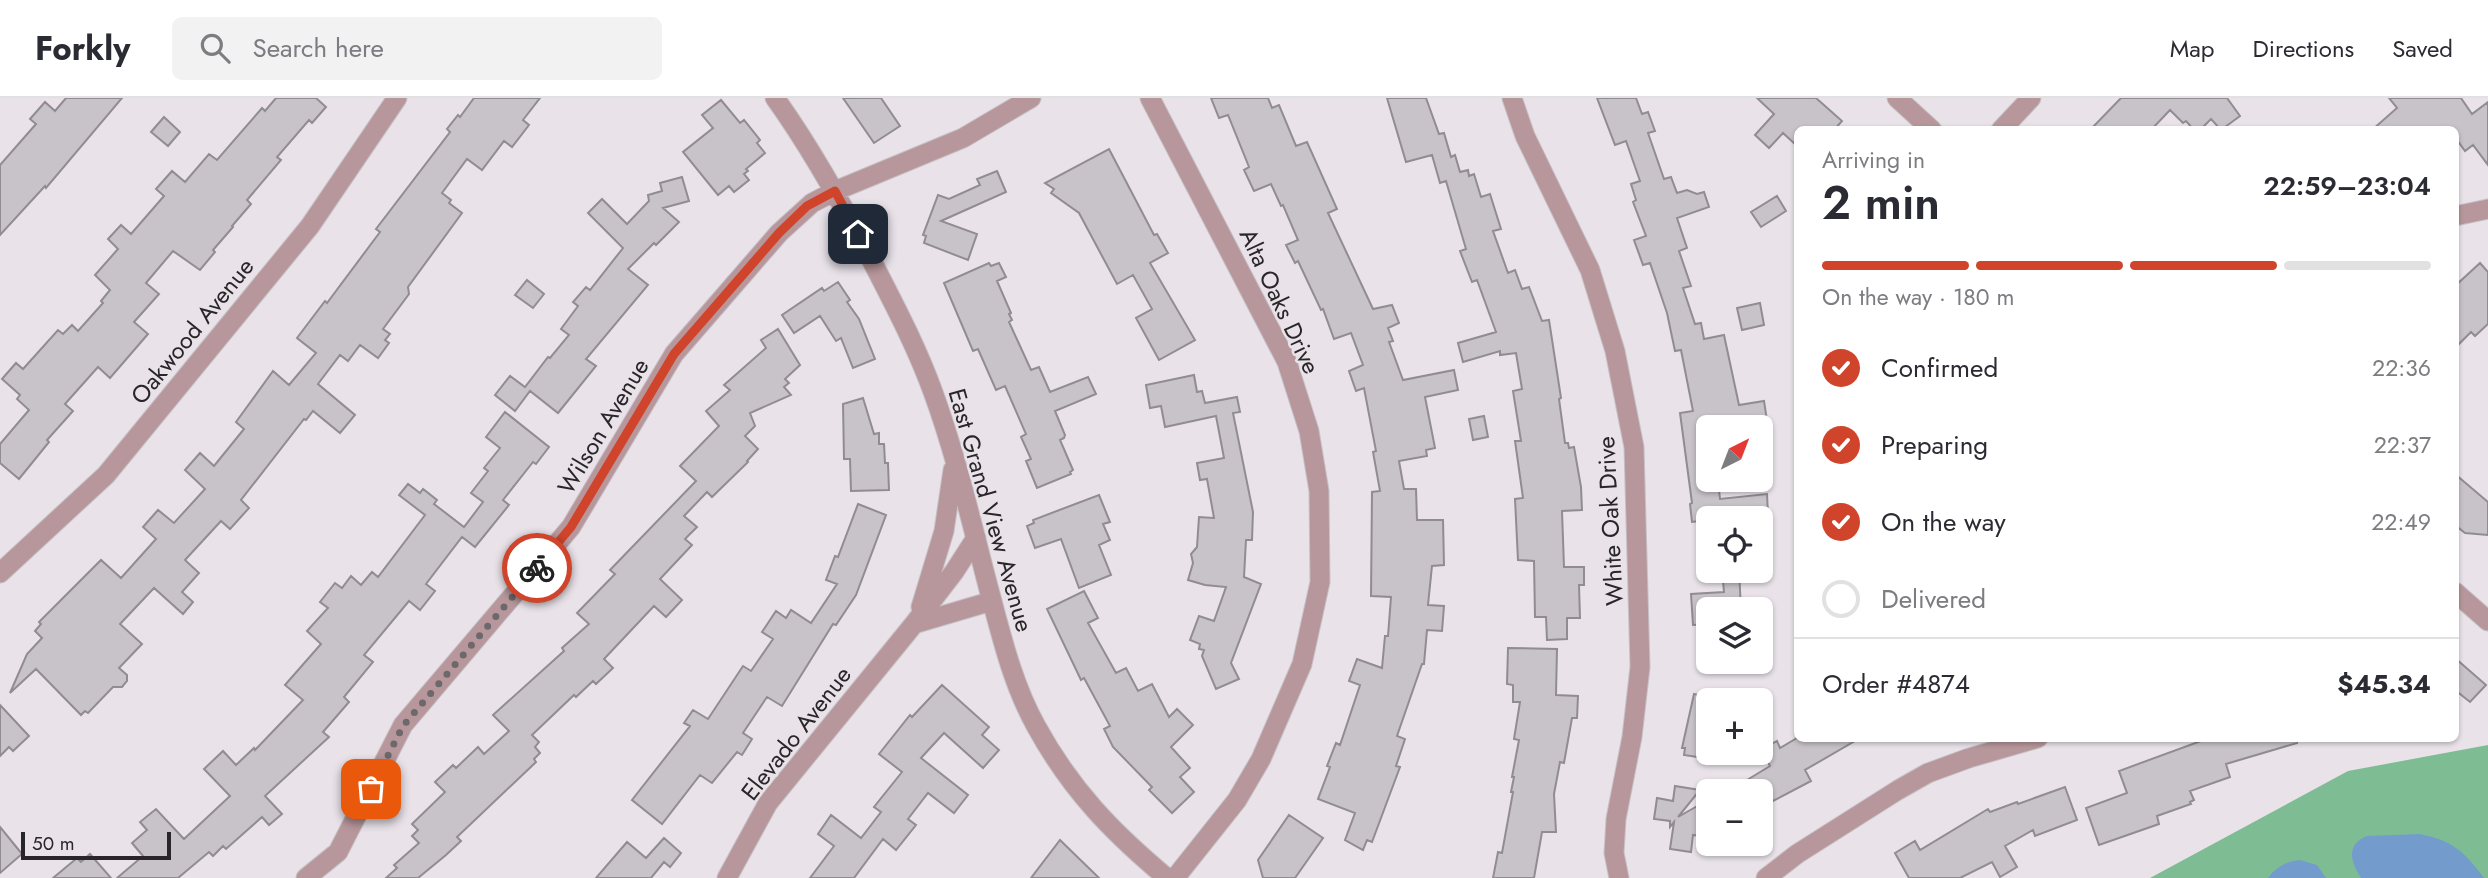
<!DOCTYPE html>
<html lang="en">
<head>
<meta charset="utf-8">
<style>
	body { margin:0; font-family:Jost,sans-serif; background:#f2f2f3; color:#2b2b33; height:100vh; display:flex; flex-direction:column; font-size:26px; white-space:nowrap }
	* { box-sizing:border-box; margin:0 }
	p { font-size:23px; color:#7c7c81 }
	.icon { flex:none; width:38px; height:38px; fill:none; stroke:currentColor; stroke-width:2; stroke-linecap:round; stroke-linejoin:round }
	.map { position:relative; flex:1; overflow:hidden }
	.panel { position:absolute; left:1794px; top:28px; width:665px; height:616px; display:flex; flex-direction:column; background:#fff; border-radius:10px; box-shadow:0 2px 5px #0004 }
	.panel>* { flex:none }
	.needle { width:46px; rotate:42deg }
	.buttons { position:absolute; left:1696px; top:317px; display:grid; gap:14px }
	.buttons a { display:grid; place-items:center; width:77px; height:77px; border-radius:10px; background:#fff; box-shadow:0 2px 5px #0004; font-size:35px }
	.scale { position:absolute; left:21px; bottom:18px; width:150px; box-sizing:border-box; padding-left:7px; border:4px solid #292629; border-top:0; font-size:19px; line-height:24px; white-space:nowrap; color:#292629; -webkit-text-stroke:5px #e9e3e9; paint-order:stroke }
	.pin { position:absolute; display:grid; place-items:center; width:60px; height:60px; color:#fff; margin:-30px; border-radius:14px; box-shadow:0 4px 10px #0006 }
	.courier { position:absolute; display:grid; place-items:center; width:70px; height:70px; margin:-35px; border:5px solid #cf442b; border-radius:50%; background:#fff; color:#222; box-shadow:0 2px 9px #0007 }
	.headline em { font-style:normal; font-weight:600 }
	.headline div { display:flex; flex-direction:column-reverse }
	.headline { display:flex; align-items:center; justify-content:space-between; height:119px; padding:0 28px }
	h1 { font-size:46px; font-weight:600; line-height:52px }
	.bar { display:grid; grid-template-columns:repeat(4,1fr); gap:10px 7px; align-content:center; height:84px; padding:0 28px }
	.bar i { height:9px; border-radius:5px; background:#e1e1e2 }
	.bar .selected { background:#cf442b }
	.bar p { grid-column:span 4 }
	.line { display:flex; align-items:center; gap:18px; padding:0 28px; border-top:2px solid #e1e1e2 }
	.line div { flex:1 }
	ol { padding:0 28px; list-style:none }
	li { display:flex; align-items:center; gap:21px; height:77px }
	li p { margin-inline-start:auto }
	li .icon { padding:7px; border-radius:50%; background:#cf442b; color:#fff; stroke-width:4 }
	li:last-child { color:#7c7c81 }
	li i { width:38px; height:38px; border:4px solid #e1e1e2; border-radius:50% }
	header { display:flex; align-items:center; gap:42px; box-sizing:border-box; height:98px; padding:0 35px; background:#fff; border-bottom:2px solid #e1e1e2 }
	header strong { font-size:33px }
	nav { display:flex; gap:38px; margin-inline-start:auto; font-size:24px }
	.search { width:490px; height:63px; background:#f2f2f3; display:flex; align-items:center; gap:18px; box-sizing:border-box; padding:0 24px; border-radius:10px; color:#7c7c81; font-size:26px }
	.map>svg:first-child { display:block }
	.forest { fill:#7ebc94 }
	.water { fill:#739ccd }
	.building { fill:#c8c2c9; stroke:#918c92; stroke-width:2 }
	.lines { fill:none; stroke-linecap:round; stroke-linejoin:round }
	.minor-casing { stroke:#c6c1c6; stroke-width:21 }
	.minor { stroke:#b7979b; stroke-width:19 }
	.done { stroke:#6c686c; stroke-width:7; stroke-dasharray:0 12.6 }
	.route { stroke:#cf442b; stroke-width:9 }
	.labels { text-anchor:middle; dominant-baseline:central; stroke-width:5; stroke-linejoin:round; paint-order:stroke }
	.street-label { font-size:24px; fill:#292629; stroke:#e9e3e9 }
</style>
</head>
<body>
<header>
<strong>Forkly</strong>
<div class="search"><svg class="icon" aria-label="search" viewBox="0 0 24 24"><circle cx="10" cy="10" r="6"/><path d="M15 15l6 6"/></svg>Search here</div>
<nav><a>Map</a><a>Directions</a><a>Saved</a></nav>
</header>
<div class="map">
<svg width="2488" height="780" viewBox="0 0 2488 780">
	<rect width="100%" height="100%" fill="#e9e3e9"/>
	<path class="forest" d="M2488,647V780H2150L2348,673Z"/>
	<path class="water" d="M2419,736C2452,742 2464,753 2484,780H2361C2351,764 2345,747 2367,738Z
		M2300,762L2317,767L2326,780H2268C2276,769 2287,763 2300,762Z"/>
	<path class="building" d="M66,0H122L46,90L45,88L0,137V67L36,26L30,21L45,4L55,13Z
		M276,0H316L326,9L312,25L309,22L277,59L281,62L247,102L251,106L232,128L233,129L213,152L215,154L200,172L173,153L146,185L159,196L134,224L148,236L110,280L98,269L65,306L73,313L47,342L49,344L19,381L0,365V346L29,312L17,301L20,297L2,281L16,265L23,271L58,232L63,236L72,227L78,233L103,205L101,203L110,192L95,177L118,151L108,141L121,127L131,136L164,98L156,91L172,73L185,84L209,56L217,62L262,10L265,13Z
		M474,0H540L523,22L529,27L512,49L504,43L482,72L467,61L442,95L451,102L449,105L462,115L408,189L409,196L383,231L390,236L385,242L389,245L378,260L360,247L348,263L340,257L318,286L355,317L340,335L313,313L306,322L304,321L241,402L249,410L230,431L221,423L185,462L199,475L182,494L193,504L183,516L154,490L120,526L142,546L119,570L127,577V583L122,589H113L88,615L85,613L81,617L36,571L10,595L27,556L42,540L35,533L41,526L39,524L101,462L121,480L156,441L143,429L158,412L174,425L205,391L185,372L200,355L214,368L244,331L236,324L273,273L289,287L316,255L297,240L325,203L327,205L380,134L376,131L450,34L447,31L458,17L460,19Z
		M843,0H881L900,28L874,45Z
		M1211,0H1268L1272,10L1279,7L1296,48L1307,44L1337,111L1328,115L1373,211L1392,207L1399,225L1388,230L1393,243L1389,244L1403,282L1454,272L1458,292L1425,299L1435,350L1426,352L1427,358L1399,363L1404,391H1416L1417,422H1443L1444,467L1432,468L1428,507L1444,508L1442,533L1427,532L1424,566H1422L1397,638L1405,641L1396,668L1400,669L1372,744L1367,742L1363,752L1345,742L1355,715L1318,701L1330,669L1327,668L1336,645L1340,647L1360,587L1349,583L1357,561L1382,570L1385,538H1388L1391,499L1371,498L1372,394L1380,393L1373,354L1376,353L1364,290L1356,293L1349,273L1363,267L1351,235L1334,241L1323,211L1321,212L1298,163L1295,165L1286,147L1298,142L1283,107L1281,108L1271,86L1254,93L1244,72L1249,69L1228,17L1219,20Z
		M1387,0H1426L1439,36L1444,35L1451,59L1455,57L1460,74L1468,72L1469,78L1474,76L1481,99L1490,96L1501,131L1493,133L1508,175L1515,172L1522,191L1529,189L1542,223L1549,222L1561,300L1559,301L1565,345H1568L1569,350L1574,349L1581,389L1582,412L1562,413L1564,469H1584V487H1579L1580,520H1567V541L1547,542L1546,519H1535L1534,463L1518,462L1515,401L1523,400L1515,343H1521L1513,293L1522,291L1516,255L1500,257V253L1463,264L1458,245L1496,234L1477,182L1472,184L1460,153L1466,151L1446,83L1440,85L1432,57L1406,64Z
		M1597,0H1636L1642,16L1648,14L1655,33L1648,35L1664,81L1671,79L1677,95L1687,92L1697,96L1704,94L1709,109L1677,120L1687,150L1679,153L1691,188L1683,190L1695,226L1701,225L1704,241L1724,237L1739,307L1764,303L1768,329H1708V382H1718L1720,401L1767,396L1768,416L1737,418V420H1708V422L1692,424L1690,406L1692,405L1680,315L1693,313L1681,252L1675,253L1667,215L1650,165L1643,167L1634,142L1646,138L1633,104L1636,102L1631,86L1640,83L1626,43L1615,47Z
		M1757,0H1816L1842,23L1834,32H1797V48L1783,35L1769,50L1755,37L1774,16Z
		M2121,0H2227L2240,18L2221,32L2211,21L2200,32H2194L2186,23L2183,25L2170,12L2151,32H2090Z
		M2389,0H2461L2472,16L2488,4V67L2473,47L2465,53L2455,39V32H2372L2397,10Z
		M721,2L740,25L744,22L760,42L757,45L765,55L746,71L748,73L744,76L749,82L734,94L729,88L718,97L683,54L713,30L702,17Z
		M164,19L180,34L168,48L151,34Z
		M1109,51L1154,137L1157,136L1168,155L1150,165L1195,242L1159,262L1136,220L1152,211L1133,177L1117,186L1079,115L1051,95L1054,91L1045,85Z
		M997,73L1006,94L941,123L977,136L968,162L924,145L926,138L923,137L938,97L949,101L980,87L977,81Z
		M682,79L689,103L663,110L679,124L656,147L654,145L628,171L648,187L586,261L596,268L558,315L530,293L515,313L495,297L510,278L525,289L548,259L550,260L569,237L561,231L578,208L573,204L586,189L590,192L623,150L588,115L602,101L627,126L649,103L648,97L662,93L660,85Z
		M1777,98L1786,113L1761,129L1751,114Z
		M989,165L991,168L999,165L1006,179L997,183L1011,215L1009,216L1012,222L1009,224L1031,272L1039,269L1050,294L1088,279L1096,296L1055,313L1065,337L1064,340L1060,342L1073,372L1070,374L1071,376L1037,390L1026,363L1031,361L1021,339L1026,336L1005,288L996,292L978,251L973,253L944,185Z
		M2480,165L2488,174V226L2475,238L2471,234L2455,250V188Z
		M527,182L544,196L533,210L515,197Z
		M838,184L850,202L847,204L859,221L875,261L853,270L841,240L836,243L820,218L794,235L782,217L822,190L824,193Z
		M1760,205L1764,227L1742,232L1737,210Z
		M778,231L800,267L785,281L789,285L784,289L791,297L750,315L755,328L745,338L758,351L747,363L748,364L712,399L707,394L684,418L697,429L685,441L692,447L660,481L682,502L666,519L654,508L604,561L613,570L596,586L593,583L576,599L574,597L532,637L539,644L535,649L540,655L534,661L536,664L457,739L461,743L446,757L418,780H386L397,770L394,767L419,745L412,738L418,732L412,726L445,694L435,684L453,667L456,670L478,649L484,656L509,633L493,617L564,553L562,550L589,526L577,515L615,476L610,472L696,383L680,368L719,328L706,313L730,292L724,287L766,250L761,242Z
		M1194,277L1197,294L1202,293L1205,305L1237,299L1240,314L1233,315L1253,414L1252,442H1246L1244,479L1261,486L1231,565L1239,581L1216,591L1202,558L1204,552L1199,551L1200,546L1190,542L1199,518L1214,523L1226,489L1205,487L1188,482L1193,465L1191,456L1197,449L1199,419L1214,420L1207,381L1200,382L1197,365L1224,360L1216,318L1165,329L1161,308L1150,310L1146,287Z
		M863,300L874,336L879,335V346H884L885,365H888L889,392L851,393L850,361H844L843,306Z
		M505,314L549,349L536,366L533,364L503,402L509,407L475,449L462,439L426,486L435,493L420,512L409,503L364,557L373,564L344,599L349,604L323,634L329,639L265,698L282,716L269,727L262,719L226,751L223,748L213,758L209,754L178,780H117L143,758L132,745L147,732L140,724L156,711L184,741L230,698L204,671L223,653L236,667L254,650L255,652L303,602L285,587L321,546L307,533L328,510L320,504L335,485L342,490L351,478L361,487L372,474L378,479L425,417L399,397L408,386L420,395L423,391L437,402L434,406L464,429L483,404L471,395L488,373L484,370L500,350L486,339Z
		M1484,318L1488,339L1473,342L1469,321Z
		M2455,376L2488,404V437L2465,435L2455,427Z
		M1099,397L1110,424L1103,426L1110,442L1099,447L1111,477L1079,490L1061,441L1035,450L1027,428L1034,425L1033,422Z
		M858,406L886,417L856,497L836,527L833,526L782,608L767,599L743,635L752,641L742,657L737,654L712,685L700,677L662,726L632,702L690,628L684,625L693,612L708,621L743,568L751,573L773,541L762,534L776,513L786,520L791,512L811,525L837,486L826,482L835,458L838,459Z
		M1722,472H1739L1741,511H1708V526L1693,527L1691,496L1724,494Z
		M1084,493L1098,520L1088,525L1116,575L1126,570L1138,593L1152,586L1169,619L1177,611L1193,627L1171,649L1190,670L1180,679L1194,694L1172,715L1149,692L1152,689L1113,649L1104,631L1110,628L1084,580L1081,582L1047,511Z
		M1508,550L1557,551L1556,597L1578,598L1577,620H1572L1564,665L1560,664L1554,696L1556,734H1542L1534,780H1493L1498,754L1502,755L1513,694H1511L1514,679H1512L1519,642L1514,641L1520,604H1513V587L1507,586Z
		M2455,560L2486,587L2470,604L2455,592Z
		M942,587L989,629L982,637L999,652L983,670L944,635L921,660L968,697L954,715L928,695L908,721L916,727L896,752L883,741L854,780H810L834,748L818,736L831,717L861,740L881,714L874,709L902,674L879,656L910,617L912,619Z
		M1694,596L1708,599V637L1704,660L1684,657L1685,650H1682Z
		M0,607L29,638L13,653L9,649L0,658Z
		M1797,640H1860L1805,672L1811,683L1773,703L1771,700L1760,705V693H1729L1770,668L1761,652L1777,643L1780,650Z
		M2209,640H2296L2297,645L2226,666L2230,679L2190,693L2194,702L2190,704L2191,706L2157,718L2159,726L2099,747L2086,710L2127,695L2119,673Z
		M1675,688L1700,692L1678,719L1708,702V724L1702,723L1700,738L1693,737L1691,754L1670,751L1674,724L1670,729V723L1654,721L1657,700L1673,703Z
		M2065,689L2077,722L2035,738L2033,732L2005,748L2017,769L2000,779L1992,764L1960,780H1909L1895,755L1915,743L1920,752L1988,711L1990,714L2017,704L2018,706Z
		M1289,717L1323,740L1295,780H1263L1258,762Z
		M0,729L22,756L0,775Z
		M664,740L681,755L670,769L664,764L651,780H596L627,744L646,760Z
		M1060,742L1099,780H1031Z
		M90,756L111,780H53L77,760L81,764Z"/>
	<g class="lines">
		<g class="minor-casing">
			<path id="minor" d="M775,0C813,53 845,111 875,169C896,210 917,250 933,294C956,357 971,423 988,488C1001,536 1012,585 1036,628C1071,692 1112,734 1167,780
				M1150,0L1287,264L1309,333L1319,393L1320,484L1302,566L1261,661L1237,702L1175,780
				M1512,0L1525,38L1590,172L1615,253L1634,349L1640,569L1632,639L1616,721L1614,755L1619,780
				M1897,0L1932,32
				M2001,32L2031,0
				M2455,118L2488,111
				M0,475L106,377L310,128L397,0
				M2455,494L2488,523
				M921,509L944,433L953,372
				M914,526L992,503
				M306,780L338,754L403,627L571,429L674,256L779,135L812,105L835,93L963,40L1031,0
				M727,780L768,705L914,526L954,474L976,440
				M1766,780L1797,756L1898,692L1928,675L1969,660L2038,640"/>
		</g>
		<use href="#minor" class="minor"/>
	</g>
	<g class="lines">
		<path class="done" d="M371,691L403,628L537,470"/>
		<path class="route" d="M537,470L571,429L674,256L779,135L807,108L835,93L858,136"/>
	</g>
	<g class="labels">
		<g class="street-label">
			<text transform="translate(1280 203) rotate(65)">Alta Oaks Drive</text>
			<text transform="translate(192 233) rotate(-51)">Oakwood Avenue</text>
			<text transform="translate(603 328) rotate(-59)">Wilson Avenue</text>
			<text transform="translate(991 412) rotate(74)">East Grand View Avenue</text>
			<text transform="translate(1610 423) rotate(-93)">White Oak Drive</text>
			<text transform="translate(796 635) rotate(-52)">Elevado Avenue</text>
		</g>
	</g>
</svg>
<div class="buttons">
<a><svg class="needle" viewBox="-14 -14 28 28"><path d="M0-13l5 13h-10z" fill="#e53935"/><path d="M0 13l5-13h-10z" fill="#7c7c81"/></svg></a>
<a><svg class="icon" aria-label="locate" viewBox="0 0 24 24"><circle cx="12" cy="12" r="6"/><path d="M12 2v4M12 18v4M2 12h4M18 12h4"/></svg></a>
<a><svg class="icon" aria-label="layers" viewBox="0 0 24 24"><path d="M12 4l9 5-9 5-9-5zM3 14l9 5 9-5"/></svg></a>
<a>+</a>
<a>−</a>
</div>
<div class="scale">50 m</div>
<div class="pin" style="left:371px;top:691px;background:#ea580c"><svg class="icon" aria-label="bag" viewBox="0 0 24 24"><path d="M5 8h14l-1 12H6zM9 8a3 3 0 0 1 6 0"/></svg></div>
<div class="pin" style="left:858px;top:136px;background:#1f2937"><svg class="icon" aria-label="home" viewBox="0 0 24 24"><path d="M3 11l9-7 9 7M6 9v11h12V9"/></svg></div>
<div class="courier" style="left:537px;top:470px"><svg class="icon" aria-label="bike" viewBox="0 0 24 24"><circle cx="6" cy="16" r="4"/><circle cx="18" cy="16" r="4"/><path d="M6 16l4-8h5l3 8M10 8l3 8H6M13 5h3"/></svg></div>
<section class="panel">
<div class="headline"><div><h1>2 min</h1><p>Arriving in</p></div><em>22:59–23:04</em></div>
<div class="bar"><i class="selected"></i><i class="selected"></i><i class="selected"></i><i></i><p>On the way · 180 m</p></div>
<ol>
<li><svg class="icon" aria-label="check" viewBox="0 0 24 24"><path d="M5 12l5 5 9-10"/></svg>Confirmed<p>22:36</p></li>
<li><svg class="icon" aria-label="check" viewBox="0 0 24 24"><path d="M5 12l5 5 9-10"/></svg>Preparing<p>22:37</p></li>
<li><svg class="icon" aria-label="check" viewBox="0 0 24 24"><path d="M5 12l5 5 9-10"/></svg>On the way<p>22:49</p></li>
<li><i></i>Delivered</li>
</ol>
<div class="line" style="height:91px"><div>Order #4874</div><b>$45.34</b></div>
</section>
</div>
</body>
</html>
